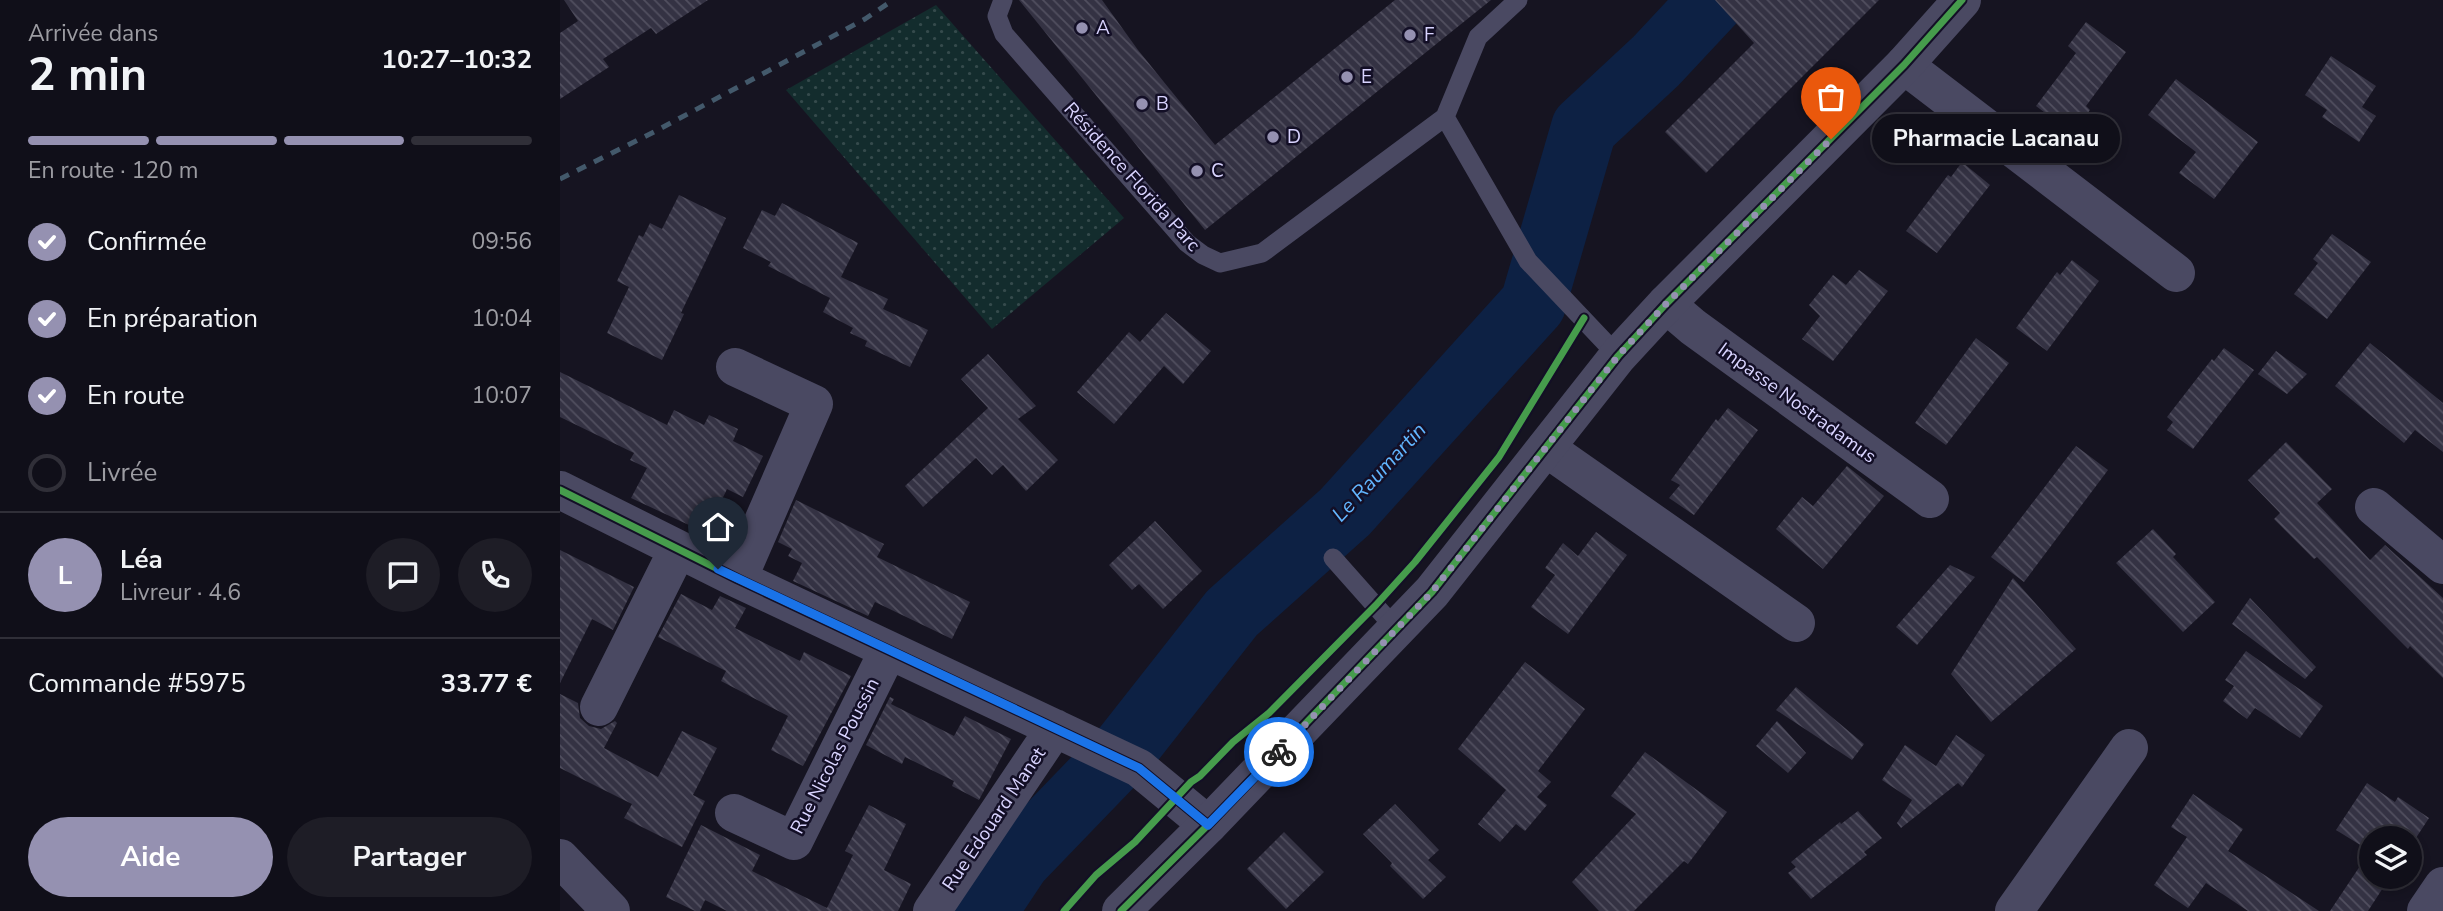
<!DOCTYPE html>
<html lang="fr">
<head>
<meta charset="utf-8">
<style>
	body { margin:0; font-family:"Nunito Sans",sans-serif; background:#1e1d26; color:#f1f3f6; height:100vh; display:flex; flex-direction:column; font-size:26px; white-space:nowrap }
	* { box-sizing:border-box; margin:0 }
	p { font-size:23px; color:#9c9ca2 }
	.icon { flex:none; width:38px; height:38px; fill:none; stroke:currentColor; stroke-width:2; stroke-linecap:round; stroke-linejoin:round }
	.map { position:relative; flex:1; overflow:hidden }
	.details { display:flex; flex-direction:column; background:#100f19; width:560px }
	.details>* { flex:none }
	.tools { position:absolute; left:1799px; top:826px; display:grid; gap:14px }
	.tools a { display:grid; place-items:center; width:63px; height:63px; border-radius:50%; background:#100f19; box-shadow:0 4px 10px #0003,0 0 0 2px #302f38; font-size:35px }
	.pin { position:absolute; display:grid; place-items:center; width:60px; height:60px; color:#fff; margin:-72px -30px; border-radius:50% 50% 50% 0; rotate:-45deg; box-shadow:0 0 7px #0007 }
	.pin .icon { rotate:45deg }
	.courier { position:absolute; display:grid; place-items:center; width:70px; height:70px; margin:-35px; border:5px solid #1a73e8; border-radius:50%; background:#fff; color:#222; box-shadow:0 2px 9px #0007 }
	.bubble { position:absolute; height:49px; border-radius:24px; background:#100f19; box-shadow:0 4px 10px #0003,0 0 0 2px #302f38; font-size:23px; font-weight:700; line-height:49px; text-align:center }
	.summary em { font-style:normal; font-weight:700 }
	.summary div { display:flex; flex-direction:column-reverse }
	.summary { display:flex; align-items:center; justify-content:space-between; height:119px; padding:0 28px }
	h1 { font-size:46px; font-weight:700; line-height:52px }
	.bar { display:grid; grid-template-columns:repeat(4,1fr); gap:10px 7px; align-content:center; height:84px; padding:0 28px }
	.bar i { height:9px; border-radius:5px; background:#302f38 }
	.bar .current { background:#9591b1 }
	.bar p { grid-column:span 4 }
	.line { display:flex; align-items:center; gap:18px; padding:0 28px; border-top:2px solid #302f38 }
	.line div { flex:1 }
	.round { display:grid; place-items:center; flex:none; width:74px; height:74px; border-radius:37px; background:#1e1d26 }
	ol { padding:0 28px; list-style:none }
	li { display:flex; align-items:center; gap:21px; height:77px }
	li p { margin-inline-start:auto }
	li .icon { padding:7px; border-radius:50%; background:#9591b1; color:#fff; stroke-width:4 }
	li:last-child { color:#9c9ca2 }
	li i { width:38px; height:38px; border:4px solid #302f38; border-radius:50% }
	.primary-button { display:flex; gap:14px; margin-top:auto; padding:14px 28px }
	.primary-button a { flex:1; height:80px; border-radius:42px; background:#9591b1; color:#fff; font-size:28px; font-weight:700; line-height:80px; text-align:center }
	.primary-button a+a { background:#1e1d26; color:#f1f3f6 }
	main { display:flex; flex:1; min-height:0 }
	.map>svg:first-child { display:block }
	.park { fill:url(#park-dots) }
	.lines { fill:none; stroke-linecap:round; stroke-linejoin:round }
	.river { stroke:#0d2144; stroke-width:66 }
	.building { fill:url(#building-back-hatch) }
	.service { stroke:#4a4962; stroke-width:19 }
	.minor { stroke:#4a4962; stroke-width:38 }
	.tertiary { stroke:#4a4962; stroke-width:38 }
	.rail { stroke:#43596b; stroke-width:5; stroke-dasharray:10 9; stroke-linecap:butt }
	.cycleway-casing { stroke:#130f26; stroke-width:11 }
	.cycleway { stroke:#469c4c; stroke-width:7 }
	.done { stroke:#9591b1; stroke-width:7; stroke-dasharray:0 12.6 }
	.route { stroke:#1a73e8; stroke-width:9 }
	.poi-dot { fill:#9591b1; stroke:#130f26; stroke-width:2.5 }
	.labels { text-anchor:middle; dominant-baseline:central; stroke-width:5; stroke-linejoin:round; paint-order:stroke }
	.poi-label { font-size:19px; fill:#d9d4ff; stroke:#130f26; text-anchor:start }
	.street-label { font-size:19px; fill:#d9d4ff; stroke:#130f26 }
	.water-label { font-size:21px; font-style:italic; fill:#62b6ff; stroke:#130f26 }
</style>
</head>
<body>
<main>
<section class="details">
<div class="summary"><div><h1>2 min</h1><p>Arrivée dans</p></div><em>10:27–10:32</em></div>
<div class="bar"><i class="current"></i><i class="current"></i><i class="current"></i><i></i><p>En route · 120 m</p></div>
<ol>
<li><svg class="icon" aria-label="check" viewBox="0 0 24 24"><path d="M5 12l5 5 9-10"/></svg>Confirmée<p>09:56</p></li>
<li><svg class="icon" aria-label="check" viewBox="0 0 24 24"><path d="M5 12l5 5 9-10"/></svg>En préparation<p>10:04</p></li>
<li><svg class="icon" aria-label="check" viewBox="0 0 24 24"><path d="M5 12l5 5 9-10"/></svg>En route<p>10:07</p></li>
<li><i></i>Livrée</li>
</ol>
<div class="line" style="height:126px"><b class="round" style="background:#9591b1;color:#fff">L</b><div><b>Léa</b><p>Livreur · 4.6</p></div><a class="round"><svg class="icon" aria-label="chat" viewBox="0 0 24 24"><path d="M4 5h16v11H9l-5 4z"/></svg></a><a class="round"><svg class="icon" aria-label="phone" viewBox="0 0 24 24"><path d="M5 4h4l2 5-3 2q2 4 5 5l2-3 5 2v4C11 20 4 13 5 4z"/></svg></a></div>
<div class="line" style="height:91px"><div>Commande #5975</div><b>33.77 €</b></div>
<div class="primary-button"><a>Aide</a><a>Partager</a></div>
</section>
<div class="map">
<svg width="1883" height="911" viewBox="0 0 1883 911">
	<defs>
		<pattern id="park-dots" width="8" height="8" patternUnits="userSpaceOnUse" patternTransform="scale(1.75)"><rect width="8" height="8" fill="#132c2d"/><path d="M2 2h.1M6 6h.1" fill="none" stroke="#354a4c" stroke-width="1.8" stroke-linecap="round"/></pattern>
		<pattern id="building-back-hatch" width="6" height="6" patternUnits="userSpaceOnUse" patternTransform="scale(1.75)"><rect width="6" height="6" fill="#343243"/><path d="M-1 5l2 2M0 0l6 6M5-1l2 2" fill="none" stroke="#514f5f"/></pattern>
	</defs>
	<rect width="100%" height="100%" fill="#161421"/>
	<path class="park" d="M376,5L564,218L432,329L226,90Z"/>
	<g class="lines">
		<path class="river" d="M424,911L458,860L565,749L672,613L785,512L973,304L1024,128L1096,61L1153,0"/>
	</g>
	<path class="building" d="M4,0H148L96,34L91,28L43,59L49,67L0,99V33L18,21Z
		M459,0H542L578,50L655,145L835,0H931L645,230Z
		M1155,0H1319L1146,173L1105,132L1194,43Z
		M1526,22L1566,52L1526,106L1530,110L1512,133L1476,106L1516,53L1508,46Z
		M1771,56L1816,86L1802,107L1816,116L1799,142L1762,117L1767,110L1745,95Z
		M1616,79L1698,142L1654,199L1619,173L1636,152L1588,115Z
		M1402,162L1430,185L1377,253L1346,231L1388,175L1391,177Z
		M119,195L166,218L121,313L124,314L102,360L47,333L69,287L57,281L79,235L83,237L90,223L102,229Z
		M222,203L298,243L281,277L328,299L323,309L368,330L350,367L305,346L307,341L290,333L293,328L263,312L270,298L208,266L211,262L183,248L202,210L215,216Z
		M1772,234L1811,262L1767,319L1734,294L1758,263L1753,259Z
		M1512,260L1539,281L1487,351L1456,328L1497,272L1500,275Z
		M1299,270L1328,291L1273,361L1242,339L1260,316L1249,305L1273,275L1286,285Z
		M606,313L651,351L623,384L604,366L554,424L517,392L569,332L580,342Z
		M1416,338L1449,363L1386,445L1355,423Z
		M1810,343L1883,403V452L1855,430L1844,443L1775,386Z
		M1664,348L1694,370L1633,449L1607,430L1613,422L1607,417L1652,359L1654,361Z
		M1716,351L1747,374L1727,394L1698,374Z
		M428,354L476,406L458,419L498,460L466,491L443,465L432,475L416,458L363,507L345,486L428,408L401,379Z
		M0,372L107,425L114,410L144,425L149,415L178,429L173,441L203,456L183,497L167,489L146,533L71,498L87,468L70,460L74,453L0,417Z
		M1168,408L1198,430L1134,515L1109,498L1120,485L1111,480L1156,419L1158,421Z
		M1726,442L1772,489L1757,503L1810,560L1825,545L1883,598V678L1850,646L1848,649L1757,557L1754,559L1714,519L1720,513L1688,480Z
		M1516,446L1548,470L1464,582L1431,557Z
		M1287,466L1324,496L1263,569L1216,529L1242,497L1253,506Z
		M236,500L324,544L317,557L410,602L392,639L315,602L308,616L233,581L242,563L228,556L232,549L218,542Z
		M595,521L642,571L603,609L579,584L572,590L549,565Z
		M1593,529L1616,554L1613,557L1655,602L1623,632L1556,563Z
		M1036,532L1067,555L1008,634L971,607L995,575L985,568L1003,543L1018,556Z
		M0,550L74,587L53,630L32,619L0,683Z
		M1390,565L1415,577L1357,645L1336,627Z
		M1453,578L1516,649L1431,722L1391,674Z
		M121,594L152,610L160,596L186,608L175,628L240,661L244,652L291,676L243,766L211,750L228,716L161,681L166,671L98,637Z
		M1690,598L1756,667L1745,679L1672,624Z
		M1686,651L1763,706L1740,738L1695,708L1687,719L1663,701L1674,686L1665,680Z
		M965,662L1025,709L978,771L991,782L977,797L987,805L965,831L956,824L940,842L918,824L946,790L898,749Z
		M1236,687L1304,744L1292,760L1216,710Z
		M0,694L18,703L20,718L29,726L41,729L55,721L57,723L44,748L98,777L122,731L157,748L133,795L145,801L122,847L64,818L72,804L0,768Z
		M330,697L334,699L331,704L394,736L405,716L451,739L419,800L392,786L394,781L345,757L342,764L306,745Z
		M1217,721L1246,753L1228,773L1196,746Z
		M1396,735L1425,755L1402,787L1398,783L1341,828L1337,823L1352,800L1322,780L1345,745L1376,766Z
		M1085,752L1167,812L1128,864L1124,861L1074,911H1039L1012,882L1076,814L1051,796Z
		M1807,783L1835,802L1838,797L1869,818L1850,847V838H1811V877H1830L1808,911H1770L1810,851L1776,830Z
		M1633,794L1683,829L1668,851L1759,911H1688L1646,883L1628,908L1594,885L1627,837L1611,827Z
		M835,804L879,850L868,860L886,877L863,899L830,866L832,863L803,834Z
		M309,805L346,824L324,870L351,884L338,911H167L145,900L140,911H135L106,897L141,825L200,855L192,871L267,908L293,855L285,851Z
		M1298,811L1322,838L1304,852L1307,855L1251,899L1228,873L1236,867L1231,862L1280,822L1281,824Z
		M724,832L764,872L726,909L687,869Z"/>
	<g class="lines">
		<path class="service" d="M443,0L437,16L444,34L627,243L643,255L660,263L702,253L885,117L918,37L958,0
			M885,117L968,261L1058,356
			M773,558L836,629"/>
		<path class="minor" d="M1344,65L1616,273
			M1106,304L1133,327L1370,499
			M175,367L254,404L178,579
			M986,448L1236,623
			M0,490L178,579L579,768L648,825
			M1814,507L1883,565
			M39,707L118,549
			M174,813L234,841L328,651
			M372,911L495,728
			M1454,911L1569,748
			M1866,911L1883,886"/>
		<path class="tertiary" d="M0,858L51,911
			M561,911L648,825L872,592L1058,356L1106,304L1344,65L1402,0"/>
		<path class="rail" d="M0,179L94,132L305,19L333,0"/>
		<g class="cycleway-casing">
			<path id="cycleway" d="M0,490L178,579L579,768L648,825
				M504,911L536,875L575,842L631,782L640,776L673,742L709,713L816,605L855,562L939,457L1024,318
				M561,911L648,825L872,592L1058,356L1106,304L1344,65L1402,0"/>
		</g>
		<use href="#cycleway" class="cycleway"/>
	</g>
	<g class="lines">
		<path class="done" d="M719,752L872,592L1058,356L1106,304L1271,139"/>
		<path class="route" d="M158,569L579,768L648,825L719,752"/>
	</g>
	<g class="poi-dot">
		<circle cx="522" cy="28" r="7"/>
		<circle cx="850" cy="35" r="7"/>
		<circle cx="787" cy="77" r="7"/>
		<circle cx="582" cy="104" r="7"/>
		<circle cx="713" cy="137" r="7"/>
		<circle cx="637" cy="171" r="7"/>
	</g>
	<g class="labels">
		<g class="poi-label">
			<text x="536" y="28">A</text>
			<text x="864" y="35">F</text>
			<text x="801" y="77">E</text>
			<text x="596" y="104">B</text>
			<text x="727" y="137">D</text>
			<text x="651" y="171">C</text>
		</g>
		<g class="street-label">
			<text transform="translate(572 177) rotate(48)">Résidence Florida Parc</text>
			<text transform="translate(1237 403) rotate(36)">Impasse Nostradamus</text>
			<text transform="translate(275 756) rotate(-63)">Rue Nicolas Poussin</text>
			<text transform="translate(434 819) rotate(-56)">Rue Edouard Manet</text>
		</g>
		<g class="water-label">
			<text transform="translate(819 472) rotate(-47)">Le Raumartin</text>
		</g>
	</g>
</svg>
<div class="tools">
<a><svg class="icon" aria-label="layers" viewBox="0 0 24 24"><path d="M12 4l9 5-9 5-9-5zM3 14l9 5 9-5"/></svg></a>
</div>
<div class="pin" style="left:1271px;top:139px;background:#ea580c"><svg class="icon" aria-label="bag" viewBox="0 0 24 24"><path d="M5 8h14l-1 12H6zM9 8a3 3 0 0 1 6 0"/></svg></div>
<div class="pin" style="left:158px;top:569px;background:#1f2937"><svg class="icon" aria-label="home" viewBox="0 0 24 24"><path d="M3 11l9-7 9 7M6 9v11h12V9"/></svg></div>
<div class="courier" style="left:719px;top:752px"><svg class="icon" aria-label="bike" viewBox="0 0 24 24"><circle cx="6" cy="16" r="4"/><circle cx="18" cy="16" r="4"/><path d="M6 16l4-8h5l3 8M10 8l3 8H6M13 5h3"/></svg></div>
<div class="bubble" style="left:1312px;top:114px;width:248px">Pharmacie Lacanau</div>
</div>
</main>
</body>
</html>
